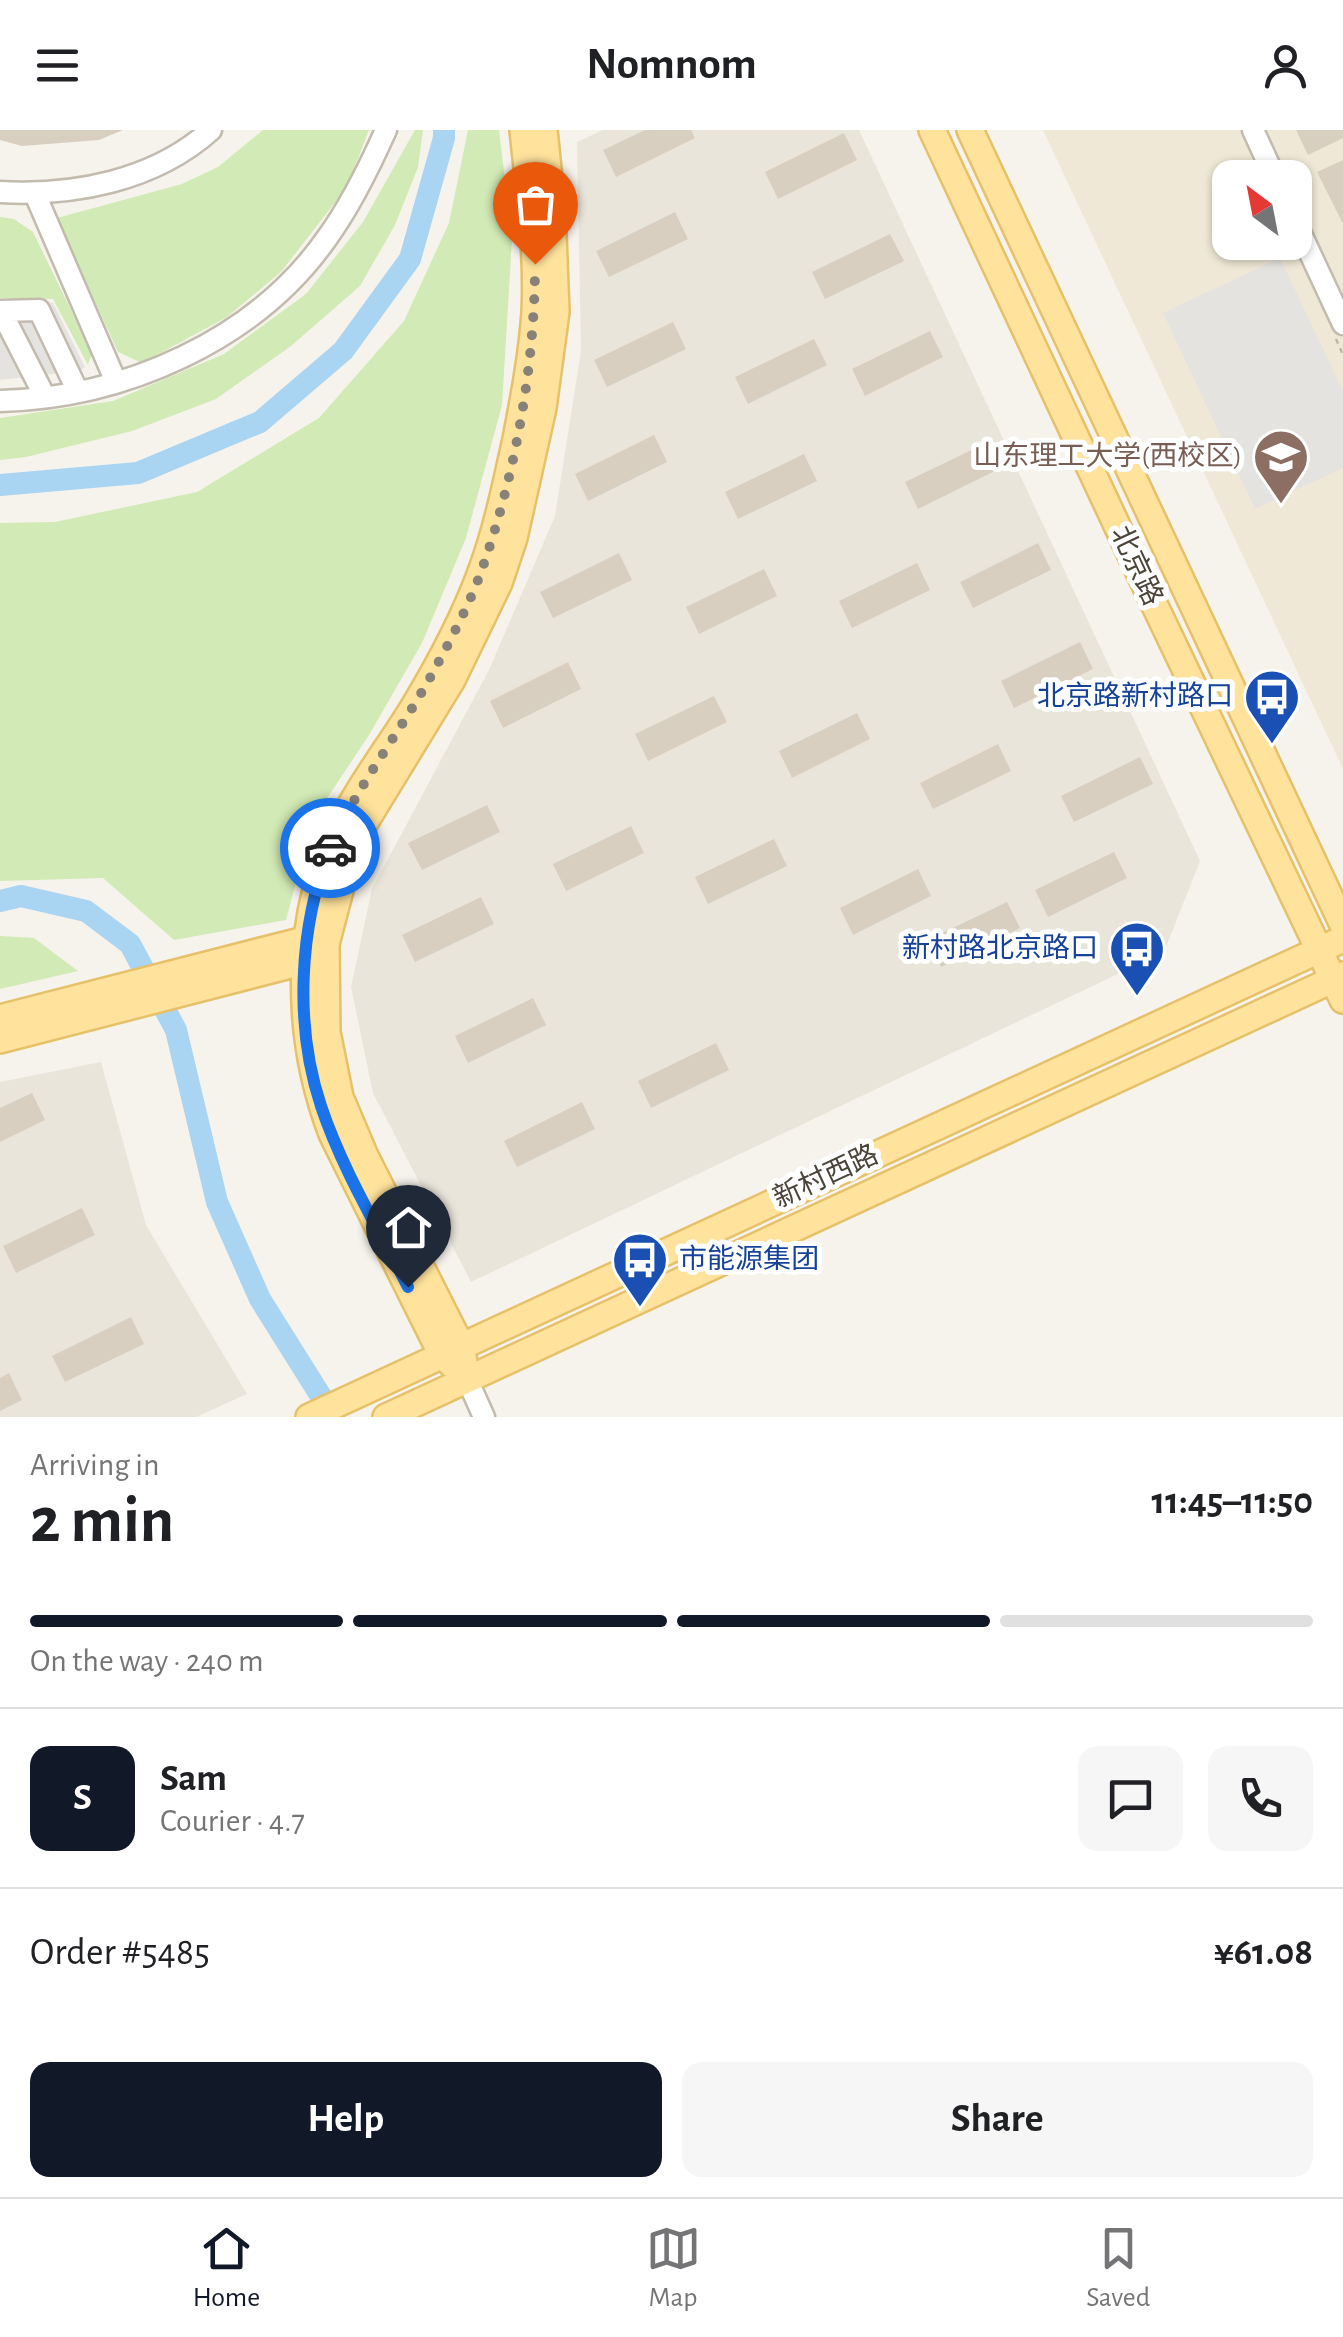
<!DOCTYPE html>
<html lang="en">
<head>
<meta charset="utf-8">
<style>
	body { margin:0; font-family:"Alegreya Sans","Noto Sans SC",sans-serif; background:#f6f6f6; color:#202124; height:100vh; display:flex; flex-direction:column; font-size:38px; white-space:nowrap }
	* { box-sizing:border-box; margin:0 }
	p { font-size:32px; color:#757577 }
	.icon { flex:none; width:55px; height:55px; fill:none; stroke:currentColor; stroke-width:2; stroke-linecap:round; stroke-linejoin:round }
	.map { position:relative; height:1287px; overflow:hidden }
	.drawer { display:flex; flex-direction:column; background:#fff; flex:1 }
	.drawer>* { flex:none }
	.needle { width:65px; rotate:328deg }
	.tools { position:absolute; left:1212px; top:30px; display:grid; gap:20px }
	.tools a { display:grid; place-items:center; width:100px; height:100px; border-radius:20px; background:#fff; box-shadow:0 2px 8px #0004; font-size:50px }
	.pin { position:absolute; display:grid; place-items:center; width:85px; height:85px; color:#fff; margin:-102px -42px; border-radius:50% 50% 50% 0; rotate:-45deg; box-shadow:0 0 10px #0007 }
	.pin .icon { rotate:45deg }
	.courier { position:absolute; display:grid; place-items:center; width:100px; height:100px; margin:-50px; border:8px solid #1a73e8; border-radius:50%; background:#fff; color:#222; box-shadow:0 2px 12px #0007 }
	.head em { font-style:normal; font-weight:700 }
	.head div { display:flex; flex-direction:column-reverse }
	.head { display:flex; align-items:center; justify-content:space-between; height:170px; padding:0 30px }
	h1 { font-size:65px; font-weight:700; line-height:75px }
	.bar { display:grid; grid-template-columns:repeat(4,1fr); gap:15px 10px; align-content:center; height:120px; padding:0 30px }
	.bar i { height:12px; border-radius:8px; background:#e0e0e0 }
	.bar .on { background:#111827 }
	.bar p { grid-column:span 4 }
	.line { display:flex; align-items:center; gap:25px; padding:0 30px; border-top:2px solid #e0e0e0 }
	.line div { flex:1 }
	.round { display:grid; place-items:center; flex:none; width:105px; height:105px; border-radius:20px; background:#f6f6f6 }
	.button { display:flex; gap:20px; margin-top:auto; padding:20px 30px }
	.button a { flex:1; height:115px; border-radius:20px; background:#111827; color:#fff; font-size:40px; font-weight:700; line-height:115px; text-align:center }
	.button a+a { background:#f6f6f6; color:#202124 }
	header { display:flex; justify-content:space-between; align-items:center; height:130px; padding:0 30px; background:#fff; font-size:45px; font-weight:700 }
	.tab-bar { display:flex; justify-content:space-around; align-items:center; height:140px; border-top:2px solid #e0e0e0; background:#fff; font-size:28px; color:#757577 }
	.tab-bar a { display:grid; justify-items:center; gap:5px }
	.tab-bar .on { color:#111827 }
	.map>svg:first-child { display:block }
	.residential { fill:#eae5da }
	.education { fill:#efe8d6; fill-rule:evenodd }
	.green { fill:#d2eab5 }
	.parking { fill:#e5e3e0 }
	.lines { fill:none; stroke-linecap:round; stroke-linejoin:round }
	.river { stroke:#a9d4f2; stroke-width:22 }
	.building { fill:#d8cfc1 }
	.minor-casing { stroke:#c2bbae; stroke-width:25 }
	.major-casing { stroke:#e6c16a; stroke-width:30 }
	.path { stroke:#c4b79f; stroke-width:2.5; stroke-dasharray:5 5; stroke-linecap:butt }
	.minor { stroke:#fff; stroke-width:20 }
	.major { stroke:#ffe39c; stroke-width:25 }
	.done { stroke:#878178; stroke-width:10; stroke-dasharray:0 18 }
	.route { stroke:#1a73e8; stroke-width:12 }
	.labels { text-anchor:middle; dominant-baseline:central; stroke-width:10; stroke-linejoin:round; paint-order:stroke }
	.education-label { font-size:28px; fill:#785e54; stroke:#fff; text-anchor:end }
	.street-label { font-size:28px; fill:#4b4439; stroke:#fff }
	.transit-label { font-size:28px; fill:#164399; stroke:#fff; text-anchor:end }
</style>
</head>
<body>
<header><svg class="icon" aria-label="menu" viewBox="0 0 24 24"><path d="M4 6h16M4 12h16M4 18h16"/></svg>Nomnom<svg class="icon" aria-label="person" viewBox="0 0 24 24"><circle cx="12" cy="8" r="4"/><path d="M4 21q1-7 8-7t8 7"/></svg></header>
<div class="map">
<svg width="1343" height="1287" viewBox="0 0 1343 1287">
	<rect width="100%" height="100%" fill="#f6f3ec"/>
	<path class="residential" d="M603,0H859L1200,731L1164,822L471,1152L373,963L351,857L372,759L489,540L555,386L581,221L577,12Z
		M101,932L146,1095L247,1264L196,1287H0V952Z"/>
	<path class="education" d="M1043,0H1343V639ZM1230,48H1295V112H1230Z"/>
	<path class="green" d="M263,0H369L347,57L281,142L227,187L142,233L118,222L57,88L182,54L218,37Z
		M415,0H423L418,37L395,95L360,156L291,216L216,269L132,301L26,327L0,330V288L113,271L224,224L306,164L363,92Z
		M468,0H499L512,109L502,275L466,408L422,513L369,605L312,691L286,790L174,810L103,748L0,751V393L55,392L197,362L319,288L404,191L449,93Z
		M0,87L14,89L33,102L92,223L88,235L53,169L0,168Z
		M0,806L34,808L78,841L0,859Z"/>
	<path class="parking" d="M1280,128L1343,261V338L1255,379L1163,183Z
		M0,172L53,173L85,237L79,241L0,250Z"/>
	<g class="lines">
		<path class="river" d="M0,355L138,343L260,292L343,221L410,129L444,8V0
			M0,771L21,766L86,781L130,814L176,900L217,1072L260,1169L334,1287"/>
	</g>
	<path class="building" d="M0,0H123L99,10L22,16L0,10Z
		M645,0H691L695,8L616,47L603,20Z
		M1296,0H1343V8L1308,25Z
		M844,3L857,30L778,69L765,42Z
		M1343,30V94L1317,42Z
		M675,82L688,109L609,147L596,121Z
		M890,104L904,131L825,169L812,142Z
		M673,192L686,219L607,257L594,230Z
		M930,201L943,227L865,266L852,239Z
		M814,209L827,235L748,274L735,247Z
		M654,305L667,332L588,371L575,344Z
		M984,314L997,340L918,379L905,352Z
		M804,324L817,351L738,389L725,362Z
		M1038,413L1051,440L973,478L960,452Z
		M619,423L632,450L553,488L540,462Z
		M917,433L930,460L852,498L839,471Z
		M764,439L777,466L699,504L686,477Z
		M1080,512L1093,539L1014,578L1001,551Z
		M568,532L581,559L503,598L490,571Z
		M714,566L727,592L648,631L635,604Z
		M857,583L870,609L792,648L779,621Z
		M998,614L1011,641L933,679L920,653Z
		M1140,627L1153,654L1074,692L1061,666Z
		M487,675L500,702L422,740L408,713Z
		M631,696L644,723L566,761L553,734Z
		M774,709L787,736L708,774L695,747Z
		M1114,722L1127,748L1048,787L1035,760Z
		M918,739L931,766L853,805L840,778Z
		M481,767L494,794L415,832L402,805Z
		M1007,772L1020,798L941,837L928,810Z
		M533,868L546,895L468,933L455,906Z
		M716,913L729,940L651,978L638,951Z
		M32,963L45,990L0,1012V978Z
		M582,972L595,999L517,1037L504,1011Z
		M82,1078L95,1105L16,1143L3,1116Z
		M131,1187L144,1214L65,1252L52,1226Z
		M9,1243L22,1270L0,1281V1248Z"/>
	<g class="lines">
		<g class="minor-casing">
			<path id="minor" d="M1253,0L1275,48
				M0,62C74,66 154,51 211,0
				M35,64L116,252
				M1295,91L1343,194
				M0,181L39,180L78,262
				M1,181L45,267
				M0,271C123,268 255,211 327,108C351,75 369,38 386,0
				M467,1249L484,1287"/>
		</g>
		<g class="major-casing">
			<path id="major" d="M932,0L1135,434L1343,870
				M970,0L1343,795
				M0,888L308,809L321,813
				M0,910L306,831L315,824
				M467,1249L442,1225L332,1004C294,904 293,783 344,687C364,649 391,614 413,578C439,535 464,488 481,442C497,399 506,354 516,309C524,267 532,225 535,182C538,121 529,60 523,0
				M467,1249L461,1216L365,1026L340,967L327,902L326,814L348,730L361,699L452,550L499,453L514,408L543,278L556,182L552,78L544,0
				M309,1287L1343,809
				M386,1287L1343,845"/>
		</g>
		<path class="path" d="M1295,62L1301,74
			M1336,209L1343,225"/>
		<use href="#minor" class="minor"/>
		<use href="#major" class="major"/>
	</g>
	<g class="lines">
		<path class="done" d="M330,718C357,656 399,604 431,546C449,513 468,478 481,442C515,347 535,235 535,134"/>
		<path class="route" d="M330,718C299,797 294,895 321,976C342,1039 378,1098 408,1157"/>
	</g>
	<defs>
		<g id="university-pin" transform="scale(2.875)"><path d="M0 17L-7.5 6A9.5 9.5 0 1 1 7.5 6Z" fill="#8d6e63" stroke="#fff"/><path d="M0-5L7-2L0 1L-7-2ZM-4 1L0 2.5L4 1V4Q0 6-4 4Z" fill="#fff"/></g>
		<g id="bus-pin" transform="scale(2.875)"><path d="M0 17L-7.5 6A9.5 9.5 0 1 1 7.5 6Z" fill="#1a4fb4" stroke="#fff"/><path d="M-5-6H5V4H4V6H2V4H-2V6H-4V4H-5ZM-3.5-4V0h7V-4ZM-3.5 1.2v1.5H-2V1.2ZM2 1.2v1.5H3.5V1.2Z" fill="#fff"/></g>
	</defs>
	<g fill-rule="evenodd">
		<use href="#university-pin" x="1281" y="327"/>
		<use href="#bus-pin" x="1272" y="567"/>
		<use href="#bus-pin" x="1137" y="819"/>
		<use href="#bus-pin" x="640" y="1130"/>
	</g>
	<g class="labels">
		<g class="education-label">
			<text x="1242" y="327">山东理工大学(西校区)</text>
		</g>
		<g class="street-label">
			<text transform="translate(1136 436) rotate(65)">北京路</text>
			<text transform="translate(826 1047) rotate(-25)">新村西路</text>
		</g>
		<g class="transit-label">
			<text x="1233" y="567">北京路新村路口</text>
			<text x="1098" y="819">新村路北京路口</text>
			<text x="679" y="1130" text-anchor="start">市能源集团</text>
		</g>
	</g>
</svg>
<div class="tools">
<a><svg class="needle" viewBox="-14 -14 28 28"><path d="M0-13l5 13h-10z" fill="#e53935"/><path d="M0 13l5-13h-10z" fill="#757577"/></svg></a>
</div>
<div class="pin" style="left:535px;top:134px;background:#ea580c"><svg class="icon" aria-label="bag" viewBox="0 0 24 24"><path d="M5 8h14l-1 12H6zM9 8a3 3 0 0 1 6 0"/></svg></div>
<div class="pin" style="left:408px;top:1157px;background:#1f2937"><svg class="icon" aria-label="home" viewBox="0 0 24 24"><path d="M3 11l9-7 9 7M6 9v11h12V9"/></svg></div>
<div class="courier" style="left:330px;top:718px"><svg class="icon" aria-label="car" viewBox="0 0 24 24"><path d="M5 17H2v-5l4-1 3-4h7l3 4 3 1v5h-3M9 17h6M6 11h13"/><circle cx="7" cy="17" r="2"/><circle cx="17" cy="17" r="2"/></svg></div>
</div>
<section class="drawer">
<div class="head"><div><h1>2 min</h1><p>Arriving in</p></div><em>11:45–11:50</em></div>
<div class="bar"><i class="on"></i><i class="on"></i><i class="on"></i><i></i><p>On the way · 240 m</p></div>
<div class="line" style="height:180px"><b class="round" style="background:#111827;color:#fff">S</b><div><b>Sam</b><p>Courier · 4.7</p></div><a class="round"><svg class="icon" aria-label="chat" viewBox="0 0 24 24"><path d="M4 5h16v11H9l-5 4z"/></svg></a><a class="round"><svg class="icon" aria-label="phone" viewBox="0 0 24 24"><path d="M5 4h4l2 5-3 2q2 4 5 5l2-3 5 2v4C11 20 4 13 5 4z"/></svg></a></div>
<div class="line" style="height:130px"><div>Order #5485</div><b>¥61.08</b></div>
<div class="button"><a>Help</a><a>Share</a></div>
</section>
<nav class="tab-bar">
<a class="on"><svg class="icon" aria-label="home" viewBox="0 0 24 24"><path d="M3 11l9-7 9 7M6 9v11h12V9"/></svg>Home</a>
<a><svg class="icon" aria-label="map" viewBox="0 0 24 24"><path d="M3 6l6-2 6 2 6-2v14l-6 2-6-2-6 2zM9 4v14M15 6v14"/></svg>Map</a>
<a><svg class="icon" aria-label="saved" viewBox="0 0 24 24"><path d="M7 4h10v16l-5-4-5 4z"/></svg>Saved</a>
</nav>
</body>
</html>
